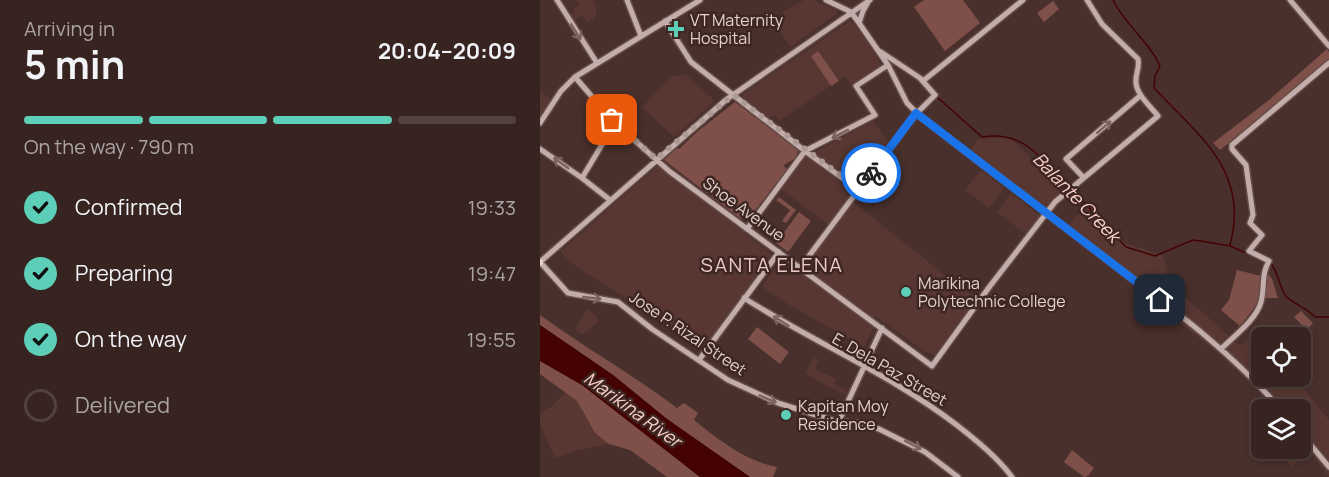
<!DOCTYPE html>
<html lang="en">
<head>
<meta charset="utf-8">
<style>
	body { margin:0; font-family:Manrope,sans-serif; background:#42302e; color:#f1f3f6; height:100vh; display:flex; flex-direction:column; font-size:22px; white-space:nowrap }
	* { box-sizing:border-box; margin:0 }
	p { font-size:20px; color:#aaa4a5 }
	.icon { flex:none; width:33px; height:33px; fill:none; stroke:currentColor; stroke-width:2; stroke-linecap:round; stroke-linejoin:round }
	.map { position:relative; flex:1; overflow:hidden }
	.drawer { display:flex; flex-direction:column; background:#372421; width:540px }
	.drawer>* { flex:none }
	.controls { position:absolute; left:711px; top:327px; display:grid; gap:12px }
	.controls a { display:grid; place-items:center; width:60px; height:60px; border-radius:9px; background:#372421; box-shadow:0 3px 9px #0003,0 0 0 2px #51413f; font-size:30px }
	.pin { position:absolute; display:grid; place-items:center; width:51px; height:51px; color:#fff; margin:-26px; border-radius:12px; box-shadow:0 3px 9px #0006 }
	.courier { position:absolute; display:grid; place-items:center; width:60px; height:60px; margin:-30px; border:4px solid #1a73e8; border-radius:50%; background:#fff; color:#222; box-shadow:0 2px 8px #0007 }
	.headline em { font-style:normal; font-weight:700 }
	.headline div { display:flex; flex-direction:column-reverse }
	.headline { display:flex; align-items:center; justify-content:space-between; height:102px; padding:0 24px }
	h1 { font-size:39px; font-weight:700; line-height:45px }
	.bar { display:grid; grid-template-columns:repeat(4,1fr); gap:9px 6px; align-content:center; height:72px; padding:0 24px }
	.bar i { height:8px; border-radius:4px; background:#51413f }
	.bar .selected { background:#5dceb8 }
	.bar p { grid-column:span 4 }
	ol { padding:0 24px; list-style:none }
	li { display:flex; align-items:center; gap:18px; height:66px }
	li p { margin-inline-start:auto }
	li .icon { padding:6px; border-radius:50%; background:#5dceb8; color:#111; stroke-width:4 }
	li:last-child { color:#aaa4a5 }
	li i { width:33px; height:33px; border:3px solid #51413f; border-radius:50% }
	main { display:flex; flex:1; min-height:0 }
	.map>svg:first-child { display:block }
	.built { fill:#583732 }
	.green { fill:#7f5049 }
	.water { fill:#440302 }
	.lines { fill:none; stroke-linecap:round; stroke-linejoin:round }
	.stream { stroke:#440302; stroke-width:1.5 }
	.secondary-casing { stroke:#654d49; stroke-width:8 }
	.primary-casing { stroke:#654d49; stroke-width:9 }
	.secondary { stroke:#c3adaa; stroke-width:5 }
	.primary { stroke:#eacec9; stroke-width:6 }
	.oneway { stroke:#7a635f }
	.done { stroke:#ac9995; stroke-width:6; stroke-dasharray:0 10.8 }
	.route { stroke:#1a73e8; stroke-width:8 }
	.poi-dot { fill:#5dceb8; stroke:#3e2622; stroke-width:2 }
	.labels { text-anchor:middle; dominant-baseline:central; stroke-width:5; stroke-linejoin:round; paint-order:stroke }
	.poi-label { font-size:16px; fill:#e2d1ce; stroke:#3e2622; text-anchor:start }
	.street-label { font-size:16px; fill:#e2d1ce; stroke:#3e2622 }
	.water-label { font-size:18px; font-style:italic; fill:#fbd0c9; stroke:#3e2622 }
	.quarter-label { font-size:20px; letter-spacing:1.5px; fill:#eac9c4; stroke:#3e2622 }
</style>
</head>
<body>
<main>
<section class="drawer">
<div class="headline"><div><h1>5 min</h1><p>Arriving in</p></div><em>20:04–20:09</em></div>
<div class="bar"><i class="selected"></i><i class="selected"></i><i class="selected"></i><i></i><p>On the way · 790 m</p></div>
<ol>
<li><svg class="icon" aria-label="check" viewBox="0 0 24 24"><path d="M5 12l5 5 9-10"/></svg>Confirmed<p>19:33</p></li>
<li><svg class="icon" aria-label="check" viewBox="0 0 24 24"><path d="M5 12l5 5 9-10"/></svg>Preparing<p>19:47</p></li>
<li><svg class="icon" aria-label="check" viewBox="0 0 24 24"><path d="M5 12l5 5 9-10"/></svg>On the way<p>19:55</p></li>
<li><i></i>Delivered</li>
</ol>
</section>
<div class="map">
<svg width="789" height="477" viewBox="0 0 789 477">
	<rect width="100%" height="100%" fill="#49302c"/>
	<path class="built" d="M37,0H53L57,12L54,19L47,22L43,15L33,21L30,16L35,12L33,8L39,5Z
		M264,0H274L296,10L298,13L250,47L232,19Z
		M310,21L319,30L337,57L340,64L337,70L313,87L305,76L239,121L235,114L230,118L202,98L203,94Z
		M145,74L175,101L134,137L102,107L133,76Z
		M0,91L13,101L0,121Z
		M333,121L349,143L319,184L313,182L276,154L277,151Z
		M462,138L472,140L480,147L524,189L505,208L429,151L438,139Z
		M264,155L313,192L289,225L239,188Z
		M117,166L141,182L231,254L169,344L164,346L157,347L152,344L93,302L41,270L20,252Z
		M441,170L464,188L449,208L425,190Z
		M471,193L500,216L486,234L457,212Z
		M312,201L416,284L439,300L397,358L391,353L385,352L336,316L333,319L264,267Z
		M548,202L585,243L623,255L627,270L623,282L653,304L700,346L710,337L721,347L722,376L754,377L789,420V477L770,451L752,467L737,449L760,448V410L737,409L680,354L506,218L512,212L529,225Z
		M241,259L334,327L324,347L251,306L222,287Z
		M47,309L54,314L59,321L42,335L35,330Z
		M274,357L279,360L275,369L296,379L294,384L307,390L305,395L265,374Z
		M26,392L37,401L55,433L69,444L38,450L15,458L0,425V412L11,407Z"/>
	<path class="green" d="M384,0H423L440,23L405,51L374,7Z
		M513,1L519,9L504,22L497,13Z
		M787,49L789,52V60L754,91L680,150L673,143L729,100Z
		M278,51L299,81L291,86L271,56Z
		M195,102L258,150L256,158L244,165V166L247,169L210,217L206,214L201,219L124,160L137,148L139,149L158,131Z
		M239,197L256,210L246,223L242,221L250,210L236,200Z
		M259,212L271,221L248,252L236,243Z
		M697,270L721,276C727,296 711,312 700,326L681,310L689,300Z
		M726,271L732,279L738,298H723Z
		M761,311L773,323L767,330L754,317Z
		M0,315C45,348 94,375 137,408L144,403L158,413L154,420C179,440 205,461 237,467L233,477H210L127,419L73,375L0,325Z
		M217,327L249,352L240,364L208,339Z
		M0,361L42,385L160,477H127L90,450L69,444L55,433L37,401L0,374Z
		M532,450L554,468L548,476L544,477L524,462Z"/>
	<path class="water" d="M0,325L73,375L127,419L210,477H160L42,385L0,361Z"/>
	<g class="lines">
		<path class="stream" d="M573,0C585,25 609,41 620,66L615,76L614,88C659,136 710,171 690,245
			M397,97L442,137C485,130 502,160 529,187
			M533,191L586,247L615,256L653,240L661,241L690,246L724,261
			M731,264C739,273 739,287 746,296C753,304 766,307 775,317H789"/>
		<g class="secondary-casing">
			<path id="secondary" d="M17,0L57,63
				M87,0L101,36
				M286,0L311,12L319,23L348,65L367,103L380,116C445,167 511,216 576,266C634,310 694,354 741,410
				M330,0L187,99L0,262L28,293L78,302L112,329L188,380L238,403L295,421L320,423L339,429L385,452L418,477
				M750,0L789,46
				M125,21L151,62L265,151L319,190
				M319,23L323,11L328,2
				M35,77L72,120L129,171L392,366L450,286L515,202L618,116C611,107 597,95 596,83C595,74 600,68 598,59L562,24L547,0
				M383,81L483,0
				M0,123L21,91L35,77L160,0
				M0,149L42,178L70,200
				M543,177L526,159L601,95
				M42,178L75,123
				M207,229L265,151L335,115L316,86L348,65
				M260,268L373,117L395,95L380,78L341,52
				M204,298C275,343 352,375 418,426C437,441 457,457 472,477
				M681,349C694,336 716,320 721,302C725,287 721,274 729,261L709,251L722,235L710,223L713,215L706,165L692,149V145L789,63
				M159,360L239,252
				M299,421L342,328
				M760,432L789,467"/>
		</g>
		<g class="primary-casing">
			<path id="primary" d="M0,263V262"/>
		</g>
		<use href="#secondary" class="secondary"/>
		<use href="#primary" class="primary"/>
	</g>
	<defs><path id="oneway-shaft" d="M-6 0H5M1.5-3L5.5 0L1.5 3" fill="none" stroke-width="1.6" stroke-linecap="round" stroke-linejoin="round" transform="scale(1.5)"/></defs>
	<g class="oneway">
		<use href="#oneway-shaft" transform="translate(36 32) rotate(58)"/>
		<use href="#oneway-shaft" transform="translate(564 127) rotate(-41)"/>
		<use href="#oneway-shaft" transform="translate(300 134) rotate(153)"/>
		<use href="#oneway-shaft" transform="translate(21 163) rotate(-145)"/>
		<use href="#oneway-shaft" transform="translate(52 298) rotate(6)"/>
		<use href="#oneway-shaft" transform="translate(241 321) rotate(-148)"/>
		<use href="#oneway-shaft" transform="translate(228 399) rotate(24)"/>
		<use href="#oneway-shaft" transform="translate(373 445) rotate(28)"/>
	</g>
	<g class="lines">
		<path class="done" d="M72,120L116,159L193,95L319,189L331,173"/>
		<path class="route" d="M331,173L376,113L620,300"/>
	</g>
	<g class="poi-dot">
		<path d="M133 20h6v6h6v6h-6v6h-6v-6h-6v-6h6z"/>
		<circle cx="366" cy="292" r="6"/>
		<circle cx="246" cy="415" r="6"/>
	</g>
	<g class="labels">
		<g class="poi-label">
			<text x="150" y="20">VT Maternity<tspan x="150" dy="18">Hospital</tspan></text>
			<text x="378" y="283">Marikina<tspan x="378" dy="18">Polytechnic College</tspan></text>
			<text x="258" y="406">Kapitan Moy<tspan x="258" dy="18">Residence</tspan></text>
		</g>
		<g class="street-label">
			<text transform="translate(204 209) rotate(36)">Shoe Avenue</text>
			<text transform="translate(148 333) rotate(34)">Jose P. Rizal Street</text>
			<text transform="translate(350 369) rotate(30)">E. Dela Paz Street</text>
		</g>
		<g class="water-label">
			<text transform="translate(537 197) rotate(46)">Balante Creek</text>
			<text transform="translate(93 409) rotate(36)">Marikina River</text>
		</g>
		<g class="quarter-label">
			<text x="232" y="264">SANTA ELENA</text>
		</g>
	</g>
</svg>
<div class="controls">
<a><svg class="icon" aria-label="locate" viewBox="0 0 24 24"><circle cx="12" cy="12" r="6"/><path d="M12 2v4M12 18v4M2 12h4M18 12h4"/></svg></a>
<a><svg class="icon" aria-label="layers" viewBox="0 0 24 24"><path d="M12 4l9 5-9 5-9-5zM3 14l9 5 9-5"/></svg></a>
</div>
<div class="pin" style="left:72px;top:120px;background:#ea580c"><svg class="icon" aria-label="bag" viewBox="0 0 24 24"><path d="M5 8h14l-1 12H6zM9 8a3 3 0 0 1 6 0"/></svg></div>
<div class="pin" style="left:620px;top:300px;background:#1f2937"><svg class="icon" aria-label="home" viewBox="0 0 24 24"><path d="M3 11l9-7 9 7M6 9v11h12V9"/></svg></div>
<div class="courier" style="left:331px;top:173px"><svg class="icon" aria-label="bike" viewBox="0 0 24 24"><circle cx="6" cy="16" r="4"/><circle cx="18" cy="16" r="4"/><path d="M6 16l4-8h5l3 8M10 8l3 8H6M13 5h3"/></svg></div>
</div>
</main>
</body>
</html>
